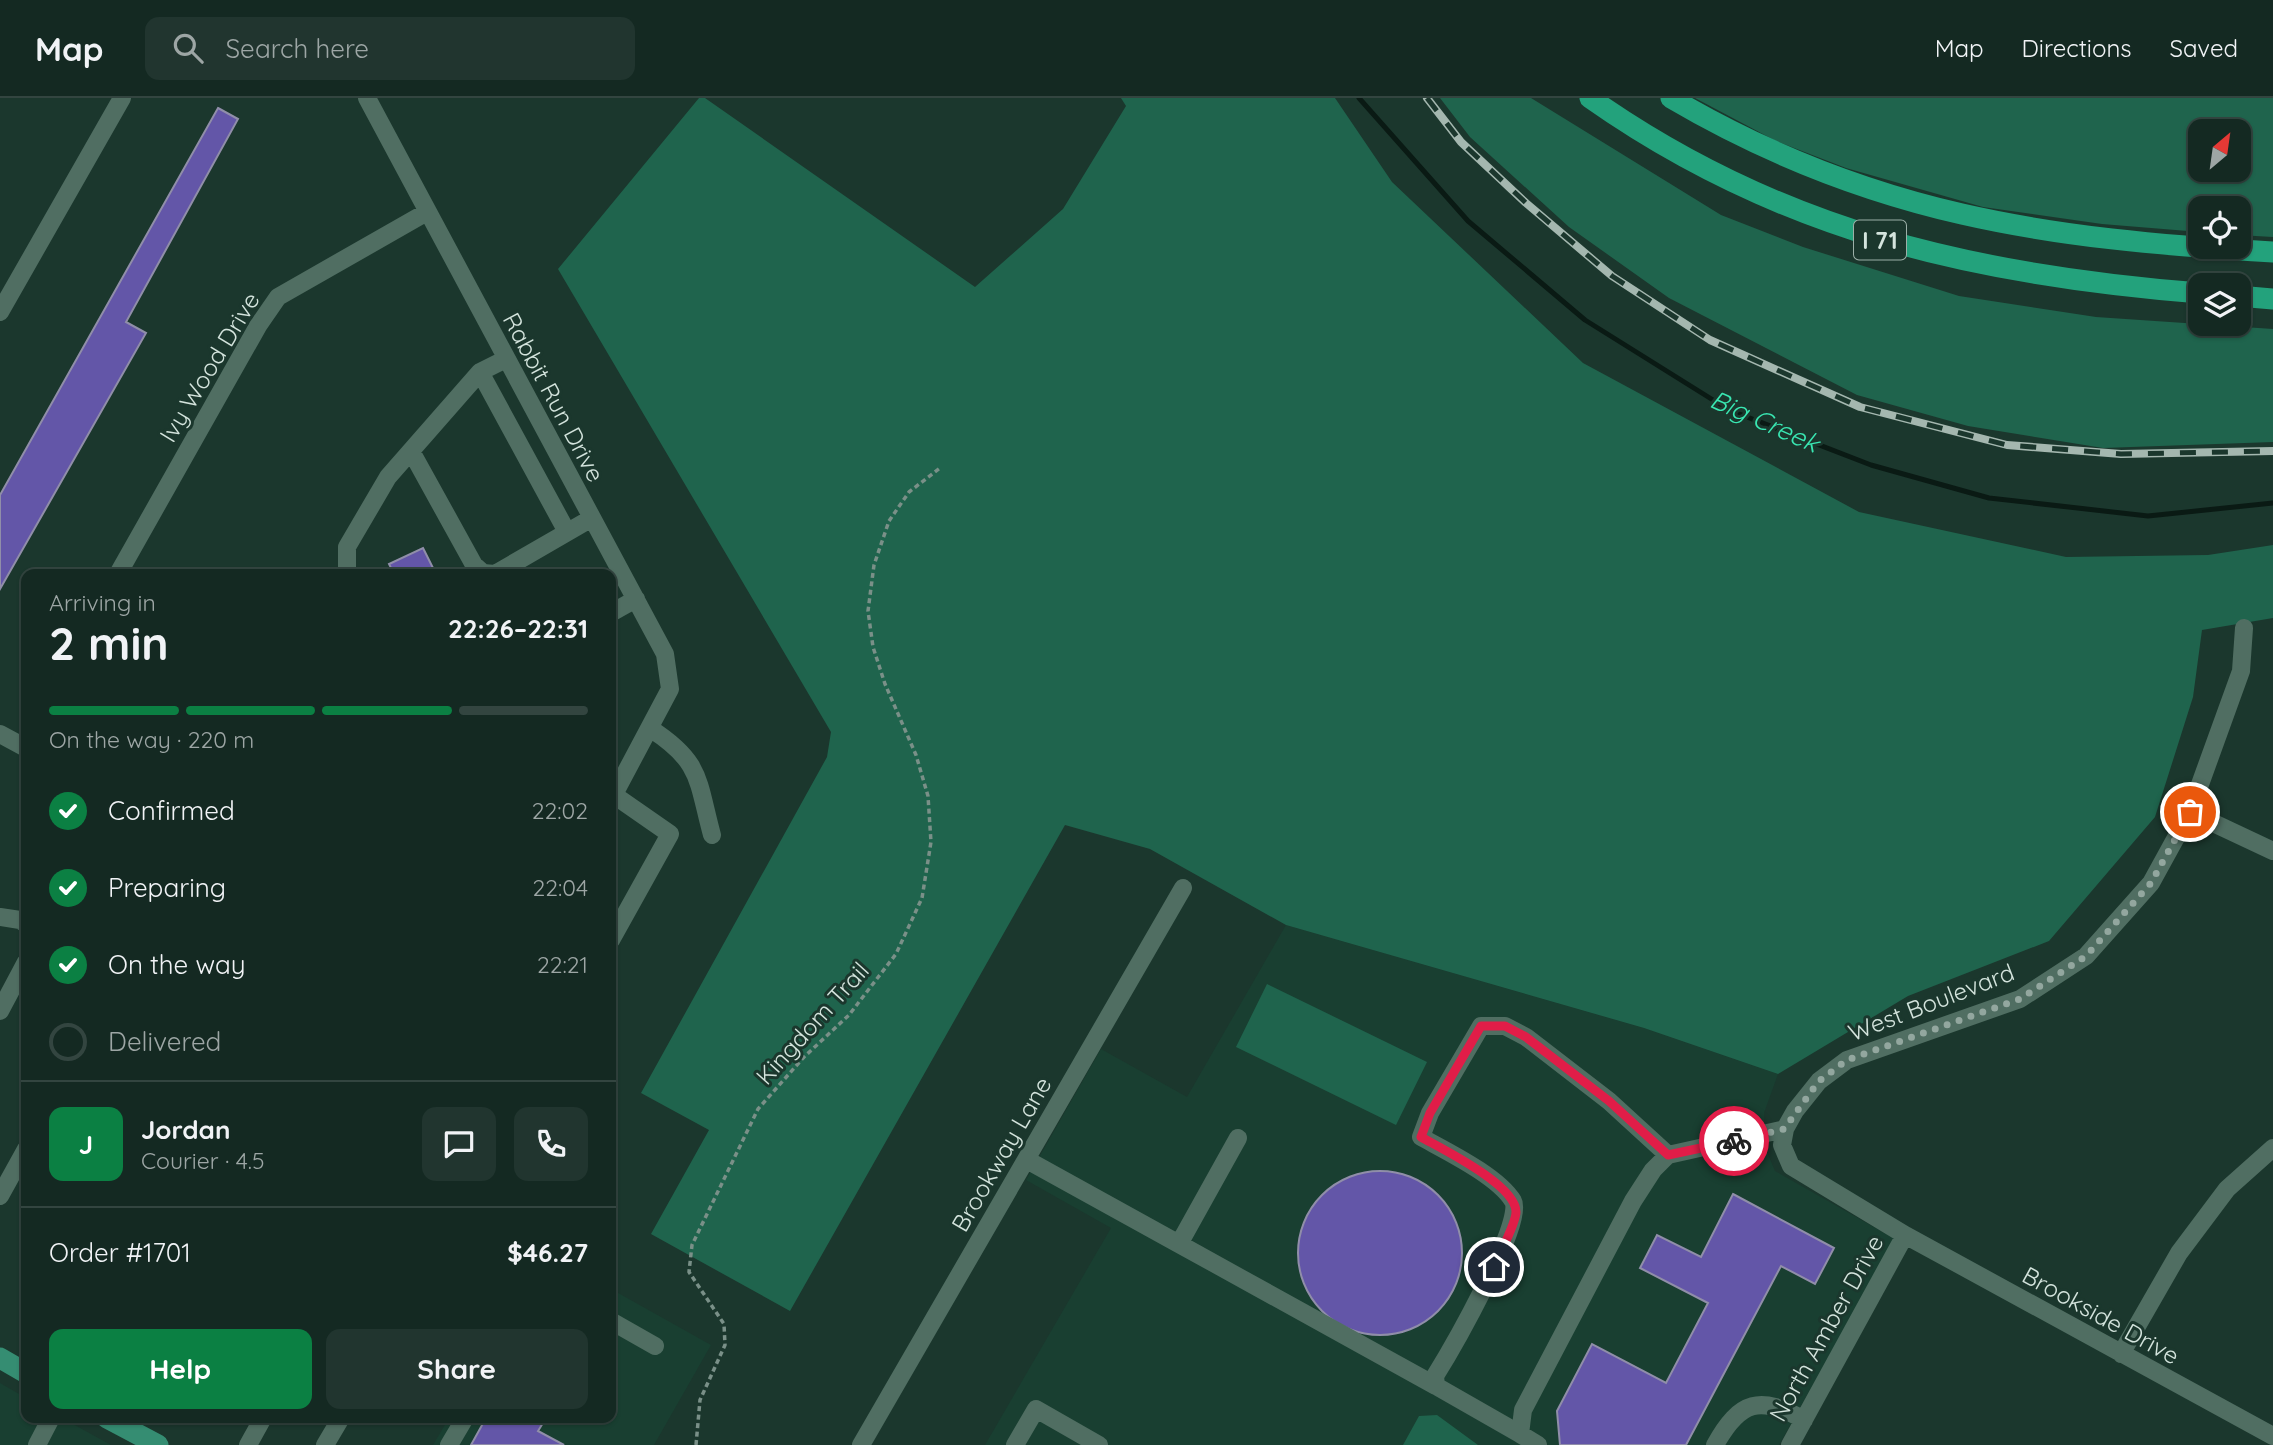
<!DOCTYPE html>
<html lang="en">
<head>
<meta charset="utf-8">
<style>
	body { margin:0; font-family:Quicksand,sans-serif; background:#21352f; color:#f1f3f6; height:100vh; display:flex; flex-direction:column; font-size:26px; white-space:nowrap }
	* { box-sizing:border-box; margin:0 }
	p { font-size:23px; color:#9da6a5 }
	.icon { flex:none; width:38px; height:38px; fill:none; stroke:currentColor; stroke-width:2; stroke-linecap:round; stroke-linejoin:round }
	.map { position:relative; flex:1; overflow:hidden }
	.sheet { position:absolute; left:21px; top:471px; width:595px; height:854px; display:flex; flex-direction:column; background:#142922; border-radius:14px; box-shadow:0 2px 5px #0004,0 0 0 2px #334540 }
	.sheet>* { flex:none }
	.needle { width:46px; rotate:29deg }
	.fabs { position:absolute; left:2188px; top:21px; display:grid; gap:14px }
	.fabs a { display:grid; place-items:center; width:63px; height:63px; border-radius:14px; background:#142922; box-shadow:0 2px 5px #0004,0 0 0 2px #334540; font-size:35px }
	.pin { position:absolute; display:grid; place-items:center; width:60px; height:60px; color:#fff; margin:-30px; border:4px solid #fff; border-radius:50%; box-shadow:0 2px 7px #0007 }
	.courier { position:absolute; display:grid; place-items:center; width:70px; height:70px; margin:-35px; border:5px solid #e11d48; border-radius:50%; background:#fff; color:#222; box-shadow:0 2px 9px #0007 }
	.headline em { font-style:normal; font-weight:700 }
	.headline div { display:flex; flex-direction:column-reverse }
	.headline { display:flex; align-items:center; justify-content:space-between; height:119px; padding:0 28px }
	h1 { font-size:46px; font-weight:700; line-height:52px }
	.bar { display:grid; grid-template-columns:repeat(4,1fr); gap:10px 7px; align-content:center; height:84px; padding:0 28px }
	.bar i { height:9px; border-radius:5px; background:#334540 }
	.bar .on { background:#0b8043 }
	.bar p { grid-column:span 4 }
	.line { display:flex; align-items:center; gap:18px; padding:0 28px; border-top:2px solid #334540 }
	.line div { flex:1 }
	.round { display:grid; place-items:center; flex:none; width:74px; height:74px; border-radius:14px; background:#21352f }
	ol { padding:0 28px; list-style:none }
	li { display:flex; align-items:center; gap:21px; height:77px }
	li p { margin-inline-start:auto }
	li .icon { padding:7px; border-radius:50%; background:#0b8043; color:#fff; stroke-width:4 }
	li:last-child { color:#9da6a5 }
	li i { width:38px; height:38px; border:4px solid #334540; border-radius:50% }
	.cta { display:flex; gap:14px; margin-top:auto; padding:14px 28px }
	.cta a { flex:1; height:80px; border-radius:14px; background:#0b8043; color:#fff; font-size:28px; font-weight:700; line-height:80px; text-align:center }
	.cta a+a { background:#21352f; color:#f1f3f6 }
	header { display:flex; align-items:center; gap:42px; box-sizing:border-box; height:98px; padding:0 35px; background:#142922; border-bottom:2px solid #334540 }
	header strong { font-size:33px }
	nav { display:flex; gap:38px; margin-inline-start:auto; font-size:24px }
	.search { width:490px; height:63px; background:#21352f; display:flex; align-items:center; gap:18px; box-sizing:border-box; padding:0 24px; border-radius:14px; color:#9da6a5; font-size:26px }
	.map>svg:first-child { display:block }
	.built { fill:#193f31 }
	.green { fill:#1f644d; fill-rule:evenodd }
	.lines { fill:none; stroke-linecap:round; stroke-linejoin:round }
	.stream { stroke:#0a1a14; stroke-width:5 }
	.building { fill:#6356a8; stroke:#908ea9; stroke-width:2 }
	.path { stroke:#7a9088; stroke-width:3.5; stroke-dasharray:5 3.5; stroke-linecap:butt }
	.minor { stroke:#506e62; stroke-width:18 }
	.major { stroke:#358d72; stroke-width:21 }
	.highway { stroke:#23a27c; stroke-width:21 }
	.rail-casing { stroke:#a4b7af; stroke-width:8 }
	.rail { stroke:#1b372d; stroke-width:5; stroke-dasharray:16; stroke-linecap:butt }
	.done { stroke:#93a79f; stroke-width:7; stroke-dasharray:0 12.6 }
	.route { stroke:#e11d48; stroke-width:9 }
	.labels { text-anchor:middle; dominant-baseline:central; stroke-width:6; stroke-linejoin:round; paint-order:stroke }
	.shield { fill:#1b372d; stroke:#9cb0a8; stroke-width:2 }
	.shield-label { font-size:23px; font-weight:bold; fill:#d4e4dd }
	.street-label { font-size:24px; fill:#d4e4dd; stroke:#1b372d }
	.water-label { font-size:26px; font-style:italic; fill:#39e7b2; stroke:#1b372d }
</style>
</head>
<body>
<header>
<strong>Map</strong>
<div class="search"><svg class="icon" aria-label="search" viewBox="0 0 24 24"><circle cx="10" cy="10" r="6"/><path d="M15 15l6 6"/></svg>Search here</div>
<nav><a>Map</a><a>Directions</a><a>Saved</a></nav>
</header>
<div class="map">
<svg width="2273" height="1347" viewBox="0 0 2273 1347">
	<rect width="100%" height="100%" fill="#1b372d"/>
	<path class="built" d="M1286,827L1644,930L1778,976L1764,1015V1047L1775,1073L1895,1141L1779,1347H985L1111,1130L1026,1082L1101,951L1187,999Z
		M611,1191L711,1247L654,1347H433L449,1320H611Z
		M0,1285L26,1300V1320H62L111,1347H0Z"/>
	<path class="green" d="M699,0H705L975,189L1063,111L1126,8L1121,0H1335L1392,84L1583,265L1859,414L2066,459L2208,457L2273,447V520L2202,532L2193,599L2155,719L2049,843L1908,898L1778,976L1644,930L1286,827L1150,751L1065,727L790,1213L651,1136L709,1032L641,995L827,659L831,634L558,171Z
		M1440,0H1531L1721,117L1803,149L1959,198L2096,219L2273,231V344L2103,350L1968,328L1857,297L1669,200L1569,129L1470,39Z
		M1695,0H2273V139L2238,137V110H2200V134L2102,126L1983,109L1846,70L1776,43ZM2200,33H2238V72H2200Z
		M1267,886L1427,964L1396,1027L1236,949Z
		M1437,1317L1478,1347H1403L1419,1318Z"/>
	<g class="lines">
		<path class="stream" d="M1359,0L1468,123L1585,222L1729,312L1871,367L1989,400L2148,418L2273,405"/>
	</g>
	<path class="building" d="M218,10L238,21L126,224L146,235L0,491V397Z
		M423,450L436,476H394L389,466Z
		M1298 1155a82 82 0 1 1 164 0a82 82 0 1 1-164 0Z
		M1733,1096L1834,1150L1815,1186L1781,1168L1686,1347H1560L1557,1313L1592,1246L1666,1285L1708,1205L1640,1170L1657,1137L1701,1159Z
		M486,1320H546L538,1333L564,1347H471Z"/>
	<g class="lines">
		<path class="path" d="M696,1347L700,1302L725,1247L724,1226L689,1174L692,1147L758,1011L804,959L849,917L896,856L922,800L931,744L928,698L916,657L885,586L873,549L868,513L874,467L889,423L909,394L940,370"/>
		<path class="minor" d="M367,0L665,556L670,591L611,702
			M0,214L122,0
			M480,274L567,434
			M411,353L474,467L483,475L495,476L592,420
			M118,476L258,228L278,199L427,114
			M347,476V449L388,379L480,274L506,261
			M611,515L636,501
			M2244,530L2241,573L2190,714L2151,785L2086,858L2020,901L1847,962L1819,983L1795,1013L1785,1031L1782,1047L1791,1068L1905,1137L2273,1338
			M651,631C702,664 697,682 712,737
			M0,636L26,650
			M611,695L670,736L611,842
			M2190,714L2273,753
			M0,819L20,822L26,826
			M0,913L26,864
			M1027,1062L1179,1146L1238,1040
			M0,1098L26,1051
			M1179,1146L1436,1288
			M611,1223L655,1248
			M2121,1256L2179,1155L2227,1091L2273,1050
			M1520,1336L1436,1288L1435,1278C1450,1254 1525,1124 1513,1103C1498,1078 1446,1053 1421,1039L1430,1015L1481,928H1505L1526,939L1609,1003L1668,1057
			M37,1347L51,1320
			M248,1347L263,1320
			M325,1347L341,1320
			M449,1347L465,1320
			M861,1347L1183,790
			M1015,1347L1036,1311L1099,1347
			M1538,1347L1520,1336L1523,1312L1633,1103L1653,1072L1668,1057L1785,1031
			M1715,1347C1740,1302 1760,1297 1804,1322
			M1790,1347L1905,1137"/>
		<path class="major" d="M0,1260L26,1275
			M107,1320L158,1347"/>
		<path class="highway" d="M1590,0C1779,133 1973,177 2200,195
			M1671,0C1870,117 2047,141 2273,154
			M2238,198L2273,201"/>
		<g class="rail-casing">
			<path id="rail" d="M1427,0L1461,44L1526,105L1612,178L1710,242L1860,309L2007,347L2121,356L2273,353"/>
		</g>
		<use href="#rail" class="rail"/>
	</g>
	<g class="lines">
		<path class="done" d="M1734,1043L1784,1031L1819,983L1847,962L2020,901L2086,858L2151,785L2190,714"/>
		<path class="route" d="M1494,1169C1499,1156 1516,1126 1516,1114C1516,1087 1442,1051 1421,1039L1430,1015L1481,928H1505L1526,939L1609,1003L1668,1057L1734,1043"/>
	</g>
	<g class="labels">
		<rect class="shield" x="1854" y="122.5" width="52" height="39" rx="5"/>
		<g class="shield-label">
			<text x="1880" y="142">I 71</text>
		</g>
		<g class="street-label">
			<text transform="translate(209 269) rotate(-59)">Ivy Wood Drive</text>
			<text transform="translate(554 299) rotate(62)">Rabbit Run Drive</text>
			<text transform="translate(1931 904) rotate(-21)">West Boulevard</text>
			<text transform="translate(812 925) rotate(-48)">Kingdom Trail</text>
			<text transform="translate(1001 1056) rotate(-60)">Brookway Lane</text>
			<text transform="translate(2101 1217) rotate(29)">Brookside Drive</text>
			<text transform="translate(1826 1230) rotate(-61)">North Amber Drive</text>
		</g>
		<g class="water-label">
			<text transform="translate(1765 323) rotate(24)">Big Creek</text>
		</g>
	</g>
</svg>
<div class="fabs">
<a><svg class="needle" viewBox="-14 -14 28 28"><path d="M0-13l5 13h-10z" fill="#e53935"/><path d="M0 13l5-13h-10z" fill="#9da6a5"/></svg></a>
<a><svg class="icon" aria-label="locate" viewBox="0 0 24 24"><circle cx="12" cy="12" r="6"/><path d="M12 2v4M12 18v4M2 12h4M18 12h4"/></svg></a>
<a><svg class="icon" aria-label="layers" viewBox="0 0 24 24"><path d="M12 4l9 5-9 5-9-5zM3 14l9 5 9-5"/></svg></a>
</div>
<div class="pin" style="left:2190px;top:714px;background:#ea580c"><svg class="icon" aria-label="bag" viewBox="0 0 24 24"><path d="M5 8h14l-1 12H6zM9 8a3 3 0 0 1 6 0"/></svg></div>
<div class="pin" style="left:1494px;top:1169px;background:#1f2937"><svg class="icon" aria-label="home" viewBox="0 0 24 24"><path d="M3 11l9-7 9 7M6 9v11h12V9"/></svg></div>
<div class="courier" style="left:1734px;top:1043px"><svg class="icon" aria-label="bike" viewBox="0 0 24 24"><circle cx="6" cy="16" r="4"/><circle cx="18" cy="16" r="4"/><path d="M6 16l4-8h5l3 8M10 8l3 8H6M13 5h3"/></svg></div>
<section class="sheet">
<div class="headline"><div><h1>2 min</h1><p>Arriving in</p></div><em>22:26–22:31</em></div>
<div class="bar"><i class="on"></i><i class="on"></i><i class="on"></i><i></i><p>On the way · 220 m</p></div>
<ol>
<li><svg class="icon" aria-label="check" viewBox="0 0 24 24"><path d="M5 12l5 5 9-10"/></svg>Confirmed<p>22:02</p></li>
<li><svg class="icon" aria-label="check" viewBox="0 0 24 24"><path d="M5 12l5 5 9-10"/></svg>Preparing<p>22:04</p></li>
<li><svg class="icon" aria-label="check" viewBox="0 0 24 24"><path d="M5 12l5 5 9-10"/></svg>On the way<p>22:21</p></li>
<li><i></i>Delivered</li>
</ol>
<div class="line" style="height:126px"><b class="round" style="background:#0b8043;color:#fff">J</b><div><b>Jordan</b><p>Courier · 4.5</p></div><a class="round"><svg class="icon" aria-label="chat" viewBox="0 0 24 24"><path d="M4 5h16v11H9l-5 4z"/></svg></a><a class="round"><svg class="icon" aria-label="phone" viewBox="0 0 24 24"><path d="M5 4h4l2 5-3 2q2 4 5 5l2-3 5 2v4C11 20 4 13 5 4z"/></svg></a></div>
<div class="line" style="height:91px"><div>Order #1701</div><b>$46.27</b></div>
<div class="cta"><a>Help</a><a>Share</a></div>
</section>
</div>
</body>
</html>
